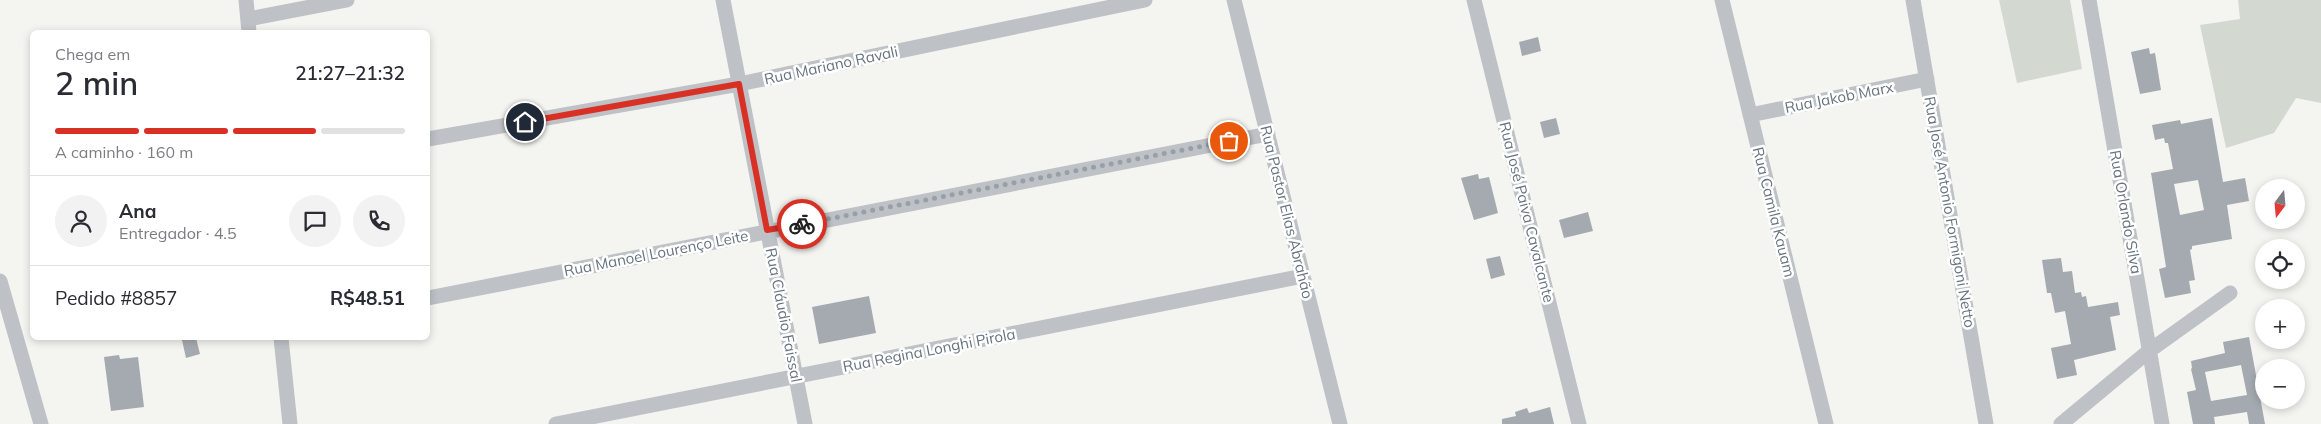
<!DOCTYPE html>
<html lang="pt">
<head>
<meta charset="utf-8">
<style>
	body { margin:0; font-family:Mulish,sans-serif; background:#f2f2f3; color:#2b2b33; height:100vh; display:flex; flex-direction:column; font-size:19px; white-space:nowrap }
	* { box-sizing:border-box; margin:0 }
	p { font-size:16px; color:#7c7c81 }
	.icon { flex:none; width:28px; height:28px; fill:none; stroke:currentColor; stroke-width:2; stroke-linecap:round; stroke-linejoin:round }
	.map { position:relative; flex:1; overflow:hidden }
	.side { position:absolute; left:30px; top:30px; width:400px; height:310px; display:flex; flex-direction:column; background:#fff; border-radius:8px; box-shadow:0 2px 8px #0003 }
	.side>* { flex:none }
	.needle { width:32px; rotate:196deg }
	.controls { position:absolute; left:2255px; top:179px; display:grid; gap:10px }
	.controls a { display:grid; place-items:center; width:50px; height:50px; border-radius:50%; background:#fff; box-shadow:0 2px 8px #0003; font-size:25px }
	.pin { position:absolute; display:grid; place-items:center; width:42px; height:42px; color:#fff; margin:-21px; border:2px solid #fff; border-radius:50%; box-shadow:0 1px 5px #0007 }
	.courier { position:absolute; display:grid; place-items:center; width:50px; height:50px; margin:-25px; border:4px solid #d93025; border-radius:50%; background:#fff; color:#222; box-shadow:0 1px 6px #0007 }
	.head em { font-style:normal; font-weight:600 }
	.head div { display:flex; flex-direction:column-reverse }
	.head { display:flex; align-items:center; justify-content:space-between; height:85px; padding:0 25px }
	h1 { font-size:32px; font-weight:600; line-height:38px }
	.bar { display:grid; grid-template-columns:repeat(4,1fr); gap:8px 5px; align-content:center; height:60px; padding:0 25px }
	.bar i { height:6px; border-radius:4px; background:#e1e1e2 }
	.bar .active { background:#d93025 }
	.bar p { grid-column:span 4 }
	.line { display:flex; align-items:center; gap:12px; padding:0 25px; border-top:1px solid #e1e1e2 }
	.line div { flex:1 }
	.round { display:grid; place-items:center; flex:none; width:52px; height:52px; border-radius:26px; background:#f2f2f3 }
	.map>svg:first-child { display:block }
	.green { fill:#d3d9d1 }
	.building { fill:#a4aab0; fill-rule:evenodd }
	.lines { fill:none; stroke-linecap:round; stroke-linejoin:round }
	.street { stroke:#bec1c5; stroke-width:15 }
	.done { stroke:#98a0a7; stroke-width:5; stroke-dasharray:0 9 }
	.route { stroke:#d93025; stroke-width:6 }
	.labels { text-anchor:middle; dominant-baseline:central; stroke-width:5; stroke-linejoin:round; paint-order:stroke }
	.street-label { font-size:15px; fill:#67737f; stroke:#fff }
</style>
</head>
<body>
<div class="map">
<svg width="2321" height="424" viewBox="0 0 2321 424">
	<rect width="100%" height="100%" fill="#f4f4f1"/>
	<path class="green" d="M1999,0H2070L2082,69L2017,83Z
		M2238,0H2321V103L2296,98L2274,133L2226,148L2200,25L2240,19Z"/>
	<path class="building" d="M1538,37L1541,51L1522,56L1519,42Z
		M2149,48L2150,54L2155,53L2161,90L2140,94L2131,52Z
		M1556,118L1560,134L1544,138L1540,122Z
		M2212,118L2223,182L2245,178L2249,201L2227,205L2232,239L2192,246V249L2190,250L2195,280L2189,281L2191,293L2165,298L2159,269L2166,267L2151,173L2173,169L2168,143H2165L2164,138L2155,140L2152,125L2180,120L2181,124ZM2198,180L2204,210L2180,215L2174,184Z
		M1478,174L1479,179L1489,177L1498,213L1474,220L1461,178Z
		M1588,212L1593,231L1564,238L1559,220Z
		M1500,256L1505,275L1491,279L1486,259Z
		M2061,258L2063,272L2072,271L2075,293L2081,292L2082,297L2086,296L2088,307L2118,302L2120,315L2110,317L2116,350L2074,360L2077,375L2057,379L2051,348L2071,344L2065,311L2055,313L2051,293H2047L2042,260Z
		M869,296L876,333L819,344L812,307Z
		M2249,337L2265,424H2249L2247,412L2214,417L2215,424H2193L2187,392L2196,390L2191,369L2192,368L2191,361L2225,353L2223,342ZM2241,365L2247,395L2211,401L2205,372Z
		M196,338L200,354L186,358L182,340Z
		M119,355L120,359L138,357L144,407L111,411L104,357Z
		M1550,407L1554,424H1502V419L1516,416L1515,412L1527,408L1529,413Z"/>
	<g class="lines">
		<path class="street" d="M246,0L249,32
			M723,0L805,424
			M1234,0L1340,424
			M1474,0L1579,424
			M1722,0L1826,424
			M1913,0L1986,424
			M2089,0L2162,424
			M248,19L347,0
			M1750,115L1927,79
			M428,139L739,84L1145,0
			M0,281L41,424
			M428,298L1268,134
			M281,338L290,424
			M556,424L1303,276
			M2061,424L2149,351L2230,293"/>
	</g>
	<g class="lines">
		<path class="done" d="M802,224L1229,141"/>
		<path class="route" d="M525,122L739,84L767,230L802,224"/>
	</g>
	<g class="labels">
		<g class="street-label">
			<text transform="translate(831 65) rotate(-12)">Rua Mariano Ravali</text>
			<text transform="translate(1839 97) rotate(-11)">Rua Jakob Marx</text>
			<text transform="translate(1287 212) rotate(76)">Rua Pastor Elias Abrahão</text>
			<text transform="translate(1527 212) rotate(76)">Rua José Paiva Cavalcante</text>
			<text transform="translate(1774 212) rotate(76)">Rua Camila Kauam</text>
			<text transform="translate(1950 212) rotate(80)">Rua José Antonio Formigoni Netto</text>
			<text transform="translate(2126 212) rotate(80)">Rua Orlando Silva</text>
			<text transform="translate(656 253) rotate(-11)">Rua Manoel Lourenço Leite</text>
			<text transform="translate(784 315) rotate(79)">Rua Cláudio Faissal</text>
			<text transform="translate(929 350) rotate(-11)">Rua Regina Longhi Pirola</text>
		</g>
	</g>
</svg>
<div class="controls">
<a><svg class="needle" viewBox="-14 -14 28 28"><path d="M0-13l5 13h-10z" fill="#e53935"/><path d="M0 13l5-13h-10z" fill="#7c7c81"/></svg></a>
<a><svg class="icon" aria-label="locate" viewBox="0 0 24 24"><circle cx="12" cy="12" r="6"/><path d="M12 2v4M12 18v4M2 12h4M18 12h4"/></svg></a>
<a>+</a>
<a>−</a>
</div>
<div class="pin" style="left:1229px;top:141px;background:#ea580c"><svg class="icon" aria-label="bag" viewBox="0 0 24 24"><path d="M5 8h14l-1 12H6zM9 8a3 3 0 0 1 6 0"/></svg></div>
<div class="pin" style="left:525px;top:122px;background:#1f2937"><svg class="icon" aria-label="home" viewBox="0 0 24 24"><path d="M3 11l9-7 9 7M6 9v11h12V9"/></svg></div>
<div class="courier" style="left:802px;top:224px"><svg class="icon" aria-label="bike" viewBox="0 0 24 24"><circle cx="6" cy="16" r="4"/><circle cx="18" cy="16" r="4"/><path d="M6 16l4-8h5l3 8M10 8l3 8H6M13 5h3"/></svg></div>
<section class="side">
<div class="head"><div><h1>2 min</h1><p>Chega em</p></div><em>21:27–21:32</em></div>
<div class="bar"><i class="active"></i><i class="active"></i><i class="active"></i><i></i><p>A caminho · 160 m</p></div>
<div class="line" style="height:90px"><a class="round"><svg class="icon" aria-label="person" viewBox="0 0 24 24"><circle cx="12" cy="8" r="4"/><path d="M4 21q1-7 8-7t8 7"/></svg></a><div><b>Ana</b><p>Entregador · 4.5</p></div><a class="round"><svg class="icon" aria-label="chat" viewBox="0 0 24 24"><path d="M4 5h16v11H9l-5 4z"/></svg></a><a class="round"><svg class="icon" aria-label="phone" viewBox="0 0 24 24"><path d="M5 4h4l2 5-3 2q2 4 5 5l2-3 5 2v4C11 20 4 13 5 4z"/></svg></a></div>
<div class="line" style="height:65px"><div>Pedido #8857</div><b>R$48.51</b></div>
</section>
</div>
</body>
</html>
